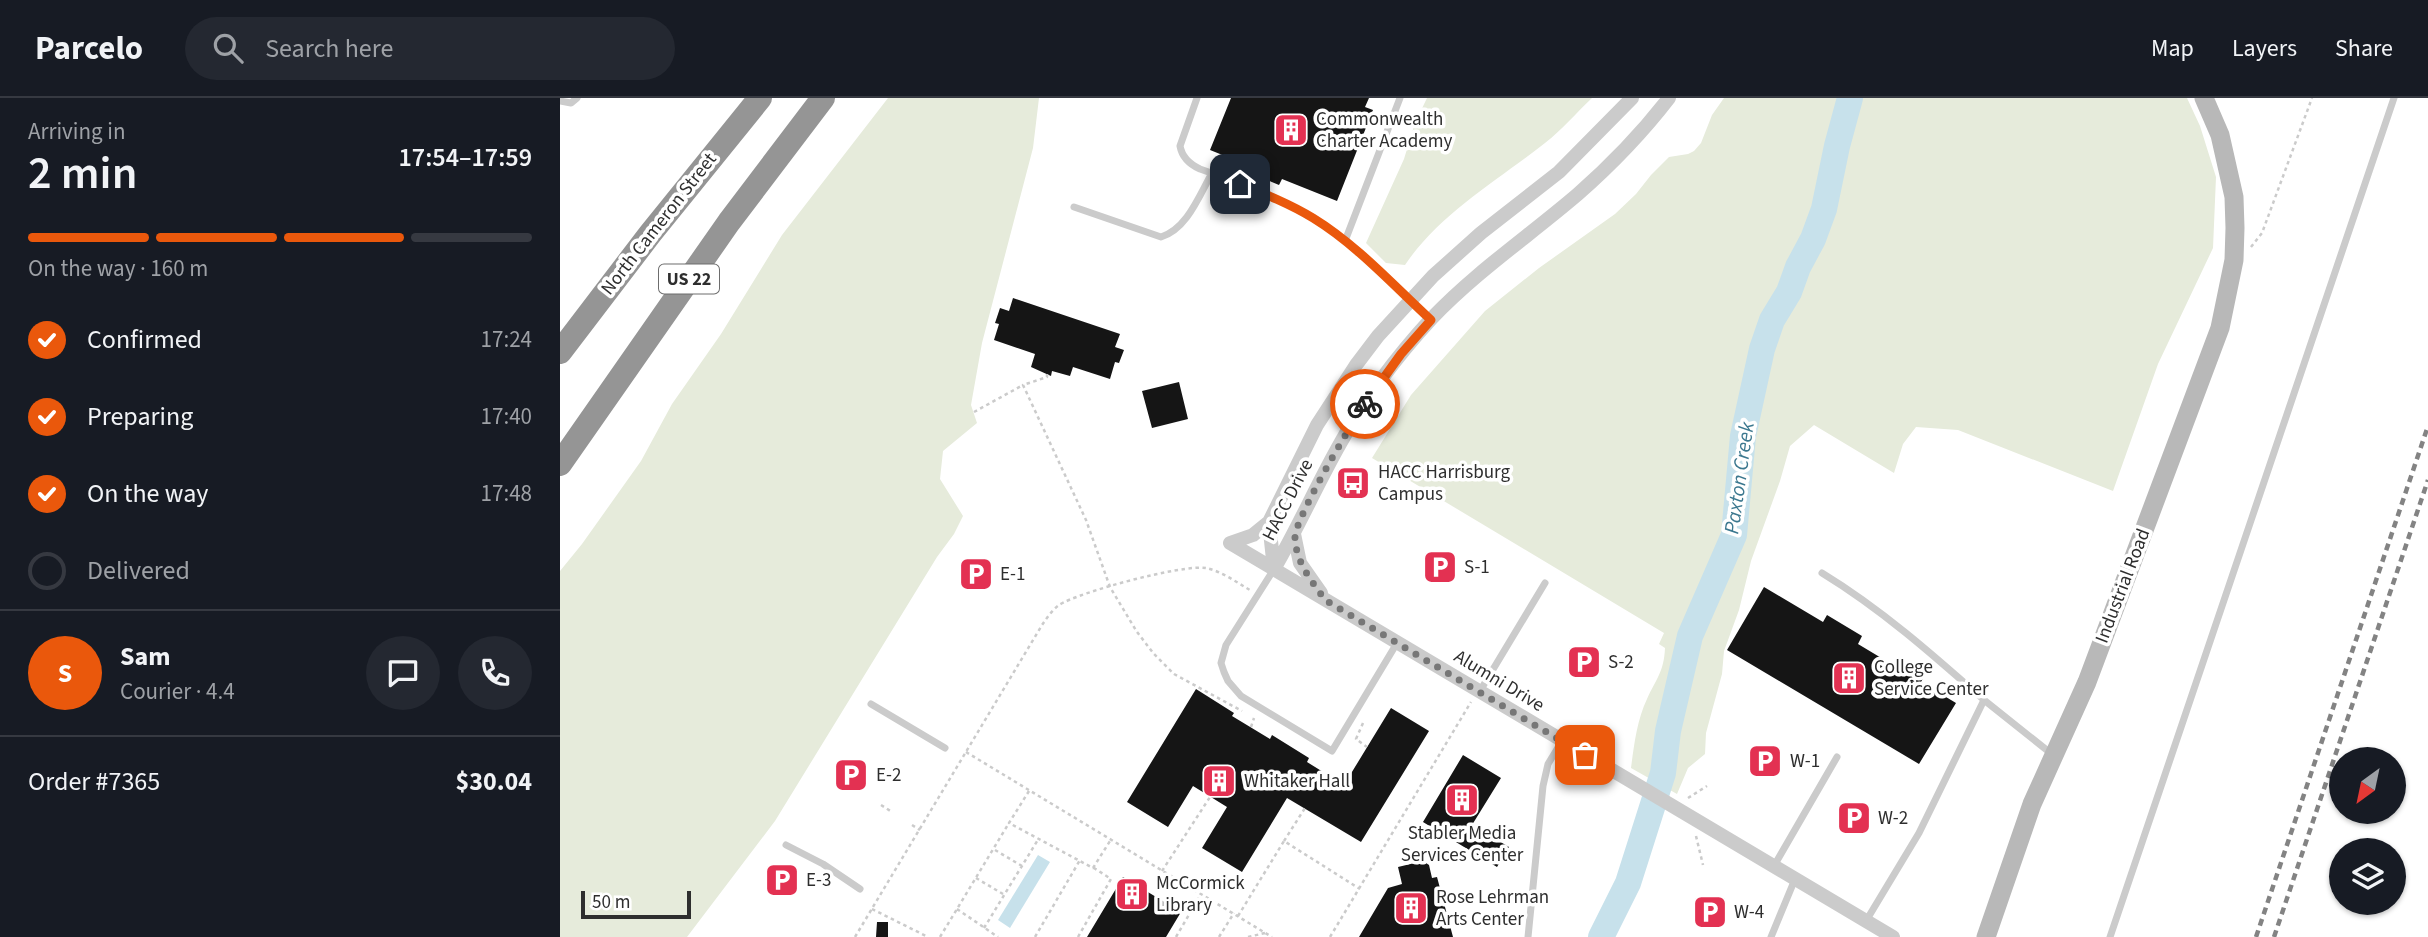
<!DOCTYPE html>
<html lang="en">
<head>
<meta charset="utf-8">
<style>
	body { margin:0; font-family:"Source Sans 3",sans-serif; background:#242831; color:#f1f3f6; height:100vh; display:flex; flex-direction:column; font-size:26px; white-space:nowrap }
	* { box-sizing:border-box; margin:0 }
	p { font-size:23px; color:#9ea1a6 }
	.icon { flex:none; width:38px; height:38px; fill:none; stroke:currentColor; stroke-width:2; stroke-linecap:round; stroke-linejoin:round }
	.map { position:relative; flex:1; overflow:hidden }
	.sheet { display:flex; flex-direction:column; background:#171b24; width:560px }
	.sheet>* { flex:none }
	.needle { width:46px; rotate:213deg }
	.buttons { position:absolute; left:1769px; top:649px; display:grid; gap:14px }
	.buttons a { display:grid; place-items:center; width:77px; height:77px; border-radius:50%; background:#171b24; box-shadow:0 2px 5px #0004; font-size:35px }
	.scale { position:absolute; left:21px; bottom:18px; width:110px; box-sizing:border-box; padding-left:7px; border:4px solid #2e2e2e; border-top:0; font-size:19px; line-height:24px; white-space:nowrap; color:#2e2e2e; -webkit-text-stroke:5px #fff; paint-order:stroke }
	.pin { position:absolute; display:grid; place-items:center; width:60px; height:60px; color:#fff; margin:-30px; border-radius:14px; box-shadow:0 4px 10px #0006 }
	.courier { position:absolute; display:grid; place-items:center; width:70px; height:70px; margin:-35px; border:5px solid #ea580c; border-radius:50%; background:#fff; color:#222; box-shadow:0 2px 9px #0007 }
	.headline em { font-style:normal; font-weight:600 }
	.headline div { display:flex; flex-direction:column-reverse }
	.headline { display:flex; align-items:center; justify-content:space-between; height:119px; padding:0 28px }
	h1 { font-size:46px; font-weight:600; line-height:52px }
	.bar { display:grid; grid-template-columns:repeat(4,1fr); gap:10px 7px; align-content:center; height:84px; padding:0 28px }
	.bar i { height:9px; border-radius:5px; background:#363941 }
	.bar .current { background:#ea580c }
	.bar p { grid-column:span 4 }
	.line { display:flex; align-items:center; gap:18px; padding:0 28px; border-top:2px solid #363941 }
	.line div { flex:1 }
	.round { display:grid; place-items:center; flex:none; width:74px; height:74px; border-radius:37px; background:#242831 }
	ol { padding:0 28px; list-style:none }
	li { display:flex; align-items:center; gap:21px; height:77px }
	li p { margin-inline-start:auto }
	li .icon { padding:7px; border-radius:50%; background:#ea580c; color:#fff; stroke-width:4 }
	li:last-child { color:#9ea1a6 }
	li i { width:38px; height:38px; border:4px solid #363941; border-radius:50% }
	header { display:flex; align-items:center; gap:42px; box-sizing:border-box; height:98px; padding:0 35px; background:#171b24; border-bottom:2px solid #363941 }
	header strong { font-size:33px }
	nav { display:flex; gap:38px; margin-inline-start:auto; font-size:24px }
	.search { width:490px; height:63px; background:#242831; display:flex; align-items:center; gap:18px; box-sizing:border-box; padding:0 24px; border-radius:38px; color:#9ea1a6; font-size:26px }
	main { display:flex; flex:1; min-height:0 }
	.map>svg:first-child { display:block }
	.green { fill:#e6ebdb }
	.water { fill:#c7e1eb }
	.lines { fill:none; stroke-linecap:round; stroke-linejoin:round }
	.river { stroke:#c7e1eb; stroke-width:26 }
	.building { fill:#151515 }
	.path { stroke:#cbcbcb; stroke-width:2.5; stroke-dasharray:3.5 3.5; stroke-linecap:butt }
	.lane { stroke:#cbcbcb; stroke-width:7 }
	.street { stroke:#cbcbcb; stroke-width:14 }
	.secondary { stroke:#b8b8b8; stroke-width:19 }
	.highway { stroke:#959595; stroke-width:24 }
	.rail { stroke:#838383; stroke-width:4.5; stroke-dasharray:7 5; stroke-linecap:butt }
	.done { stroke:#777; stroke-width:7; stroke-dasharray:0 12.6 }
	.route { stroke:#ea580c; stroke-width:9 }
	.labels { text-anchor:middle; dominant-baseline:central; stroke-width:7; stroke-linejoin:round; paint-order:stroke }
	.shield { fill:#fff; stroke:#6d6d6d; stroke-width:2 }
	.shield-label { font-size:18px; font-weight:bold; fill:#2e2e2e }
	.poi-label { font-size:19px; fill:#2e2e2e; stroke:#fff; text-anchor:start }
	.street-label { font-size:19px; fill:#2e2e2e; stroke:#fff }
	.water-label { font-size:21px; font-style:italic; fill:#3c788f; stroke:#fff }
</style>
</head>
<body>
<header>
<strong>Parcelo</strong>
<div class="search"><svg class="icon" aria-label="search" viewBox="0 0 24 24"><circle cx="10" cy="10" r="6"/><path d="M15 15l6 6"/></svg>Search here</div>
<nav><a>Map</a><a>Layers</a><a>Share</a></nav>
</header>
<main>
<section class="sheet">
<div class="headline"><div><h1>2 min</h1><p>Arriving in</p></div><em>17:54–17:59</em></div>
<div class="bar"><i class="current"></i><i class="current"></i><i class="current"></i><i></i><p>On the way · 160 m</p></div>
<ol>
<li><svg class="icon" aria-label="check" viewBox="0 0 24 24"><path d="M5 12l5 5 9-10"/></svg>Confirmed<p>17:24</p></li>
<li><svg class="icon" aria-label="check" viewBox="0 0 24 24"><path d="M5 12l5 5 9-10"/></svg>Preparing<p>17:40</p></li>
<li><svg class="icon" aria-label="check" viewBox="0 0 24 24"><path d="M5 12l5 5 9-10"/></svg>On the way<p>17:48</p></li>
<li><i></i>Delivered</li>
</ol>
<div class="line" style="height:126px"><b class="round" style="background:#ea580c;color:#fff">S</b><div><b>Sam</b><p>Courier · 4.4</p></div><a class="round"><svg class="icon" aria-label="chat" viewBox="0 0 24 24"><path d="M4 5h16v11H9l-5 4z"/></svg></a><a class="round"><svg class="icon" aria-label="phone" viewBox="0 0 24 24"><path d="M5 4h4l2 5-3 2q2 4 5 5l2-3 5 2v4C11 20 4 13 5 4z"/></svg></a></div>
<div class="line" style="height:91px"><div>Order #7365</div><b>$30.04</b></div>
</section>
<div class="map">
<svg width="1868" height="839" viewBox="0 0 1868 839">
	<rect width="100%" height="100%" fill="#fff"/>
	<path class="green" d="M328,0H479L473,50L422,245L411,307L417,325L383,353L380,381L403,418L394,436L377,459L215,723L127,839H0V473L22,446L81,363L112,306L161,236L222,137Z
		M867,0H1032C1016,15 1002,32 985,45C938,82 879,116 845,167L826,165L806,145L844,61L855,25Z
		M1164,0H1627L1640,28L1656,79L1653,150L1598,266L1553,393L1398,332L1356,329L1343,346L1334,375L1254,327L1230,348L1220,383L1191,463L1179,512L1164,553L1162,576L1146,635L1145,656L1128,670L1117,696L1071,670C1074,647 1077,622 1087,601C1096,581 1104,574 1105,550L1099,546L1104,535L812,360L851,297L925,213L979,170L1055,116L1076,96L1091,77L1109,59L1128,56L1134,53L1141,45L1152,17Z"/>
	<path class="water" d="M478,757L490,764L450,830L438,822Z"/>
	<g class="lines">
		<path class="river" d="M1041,839L1068,785L1103,675L1108,633L1130,538L1174,437L1183,338L1202,251L1212,222L1229,194L1238,169L1253,141L1264,111L1277,48L1290,0"/>
	</g>
	<path class="building" d="M671,0H809L805,9L813,12L777,103L722,81L719,87L702,80L705,74L650,52Z
		M453,200L560,236L555,249L564,252L559,265L555,264L550,281L513,269L510,278L492,273L491,278L471,269L475,256L434,242L439,226L435,225L440,210L449,213Z
		M619,284L628,321L592,330L582,293Z
		M1204,489L1263,524L1267,517L1302,538L1298,546L1343,573L1348,566L1365,577L1361,584L1396,605L1359,666L1167,552Z
		M636,591L674,615L672,618L710,641L712,637L749,660L747,664L784,687L831,610L869,633L801,744L727,700L682,774L642,750L667,709L633,688L608,729L567,704Z
		M903,657L941,680L912,727L949,749L937,769L863,724Z
		M863,763L869,767L872,780L877,779L893,839H799L828,790L842,786L838,769Z
		M563,779L621,814L606,839H527Z
		M317,824H328V839H316Z"/>
	<g class="lines">
		<path class="path" d="M1691,149L1702,135L1752,0
			M487,276V279L463,287L526,422L550,489L577,534L594,556L614,576L682,613
			M414,314L463,287
			M803,625L796,641L807,649
			M691,629L694,620
			M406,654L712,839
			M469,693L449,725L533,770L550,743
			M1128,700L1147,688
			M321,707L332,714
			M352,727L360,732
			M1136,738L1143,767
			M724,743L745,710
			M435,752L462,768
			M602,773L650,699
			M416,780L443,796
			M312,811L368,839
			M397,811L438,839
			M678,818L724,743L800,791
			M424,830L479,740
			M295,839L482,527C487,520 492,512 499,507C519,494 623,466 646,470C661,473 676,484 690,492
			M380,839L449,725
			M475,839L520,762
			M518,839L551,781L534,770
			M616,839L641,796
			M659,839L674,815
			M688,839L705,835
			M770,839L911,604"/>
		<path class="lane" d="M637,0L620,48C622,59 629,66 640,71C678,84 718,99 753,120C797,147 833,187 871,222
			M0,3L11,5L17,0
			M514,109L601,139C627,131 639,98 652,75
			M785,143L840,0
			M714,471L666,547L661,565L664,574L668,583L681,598L772,653L837,545
			M1262,475C1321,511 1372,556 1424,602
			M920,593L985,485
			M311,606L385,650
			M226,747L263,766L300,791
			M1214,768L1277,659
			M1306,823L1359,735L1424,602L1493,657
			M968,839L983,688L988,666L1002,643
			M1211,839L1235,781
			M1550,839C1643,559 1741,280 1834,0"/>
		<path class="street" d="M734,436L740,465L761,495
			M670,445L1333,839
			M670,445L693,437L709,424
			M714,471C738,430 757,386 781,344C806,299 837,258 872,220C917,173 969,138 1018,96C1051,67 1082,35 1109,0
			M714,471L709,424L757,327L796,267L818,238L873,178L921,135L999,74L1072,0"/>
		<path class="secondary" d="M1426,839L1472,706L1527,584L1660,230L1674,162L1675,130L1674,99L1660,37L1644,0"/>
		<path class="highway" d="M0,254L90,136L200,0
			M0,366L169,124L263,0"/>
		<path class="rail" d="M1696,839L1868,328
			M1714,839L1868,382"/>
	</g>
	<g class="lines">
		<path class="done" d="M805,306C791,326 734,422 735,440C736,465 752,483 765,502L1025,657"/>
		<path class="route" d="M680,86C705,96 730,106 753,120C797,147 833,187 871,222L841,256L805,306"/>
	</g>
	<defs>
		<g id="building-square" transform="scale(1.75)"><rect x="-9" y="-9" width="18" height="18" rx="4" fill="#e33152" stroke="#fff"/><path d="M-4-6H4V6H1V3H-1V6H-4ZM-2.5-4.3h1.7v1.8h-1.7ZM.8-4.3h1.7v1.8H.8ZM-2.5-1h1.7V.8h-1.7ZM.8-1h1.7V.8H.8Z" fill="#fff"/></g>
		<g id="bus-square" transform="scale(1.75)"><rect x="-9" y="-9" width="18" height="18" rx="4" fill="#e33152" stroke="#fff"/><path d="M-5-6H5V4H4V6H2V4H-2V6H-4V4H-5ZM-3.5-4V0h7V-4ZM-3.5 1.2v1.5H-2V1.2ZM2 1.2v1.5H3.5V1.2Z" fill="#fff"/></g>
		<g id="parking-square" transform="scale(1.75)"><rect x="-9" y="-9" width="18" height="18" rx="4" fill="#e33152" stroke="#fff"/><path d="M-3.5-5.5H1a3.5 3.5 0 0 1 0 7H-1V5.5H-3.5ZM-1-3.4V-.6H.8a1.4 1.4 0 0 0 0-2.8Z" fill="#fff"/></g>
	</defs>
	<g fill-rule="evenodd">
		<use href="#building-square" x="731" y="32"/>
		<use href="#bus-square" x="793" y="385"/>
		<use href="#parking-square" x="880" y="469"/>
		<use href="#parking-square" x="416" y="476"/>
		<use href="#parking-square" x="1024" y="564"/>
		<use href="#building-square" x="1289" y="580"/>
		<use href="#parking-square" x="1205" y="663"/>
		<use href="#parking-square" x="291" y="677"/>
		<use href="#building-square" x="659" y="683"/>
		<use href="#building-square" x="902" y="702"/>
		<use href="#parking-square" x="1294" y="720"/>
		<use href="#parking-square" x="222" y="782"/>
		<use href="#building-square" x="572" y="796"/>
		<use href="#building-square" x="851" y="810"/>
		<use href="#parking-square" x="1150" y="814"/>
	</g>
	<g class="labels">
		<rect class="shield" x="99" y="166.5" width="60" height="29" rx="5"/>
		<g class="shield-label">
			<text x="129" y="181">US 22</text>
		</g>
		<g class="poi-label">
			<text x="756" y="21">Commonwealth<tspan x="756" dy="22">Charter Academy</tspan></text>
			<text x="818" y="374">HACC Harrisburg<tspan x="818" dy="22">Campus</tspan></text>
			<text x="904" y="469">S-1</text>
			<text x="440" y="476">E-1</text>
			<text x="1048" y="564">S-2</text>
			<text x="1314" y="569">College<tspan x="1314" dy="22">Service Center</tspan></text>
			<text x="1230" y="663">W-1</text>
			<text x="316" y="677">E-2</text>
			<text x="684" y="683">Whitaker Hall</text>
			<text x="1318" y="720">W-2</text>
			<text x="902" y="735" text-anchor="middle">Stabler Media<tspan x="902" dy="22">Services Center</tspan></text>
			<text x="246" y="782">E-3</text>
			<text x="596" y="785">McCormick<tspan x="596" dy="22">Library</tspan></text>
			<text x="876" y="799">Rose Lehrman<tspan x="876" dy="22">Arts Center</tspan></text>
			<text x="1174" y="814">W-4</text>
		</g>
		<g class="street-label">
			<text transform="translate(99 126) rotate(-52)">North Cameron Street</text>
			<text transform="translate(728 402) rotate(-63)">HACC Drive</text>
			<text transform="translate(1563 488) rotate(-69)">Industrial Road</text>
			<text transform="translate(939 583) rotate(31)">Alumni Drive</text>
		</g>
		<g class="water-label">
			<text transform="translate(1179 380) rotate(-82)">Paxton Creek</text>
		</g>
	</g>
</svg>
<div class="buttons">
<a><svg class="needle" viewBox="-14 -14 28 28"><path d="M0-13l5 13h-10z" fill="#e53935"/><path d="M0 13l5-13h-10z" fill="#9ea1a6"/></svg></a>
<a><svg class="icon" aria-label="layers" viewBox="0 0 24 24"><path d="M12 4l9 5-9 5-9-5zM3 14l9 5 9-5"/></svg></a>
</div>
<div class="scale">50 m</div>
<div class="pin" style="left:1025px;top:657px;background:#ea580c"><svg class="icon" aria-label="bag" viewBox="0 0 24 24"><path d="M5 8h14l-1 12H6zM9 8a3 3 0 0 1 6 0"/></svg></div>
<div class="pin" style="left:680px;top:86px;background:#1f2937"><svg class="icon" aria-label="home" viewBox="0 0 24 24"><path d="M3 11l9-7 9 7M6 9v11h12V9"/></svg></div>
<div class="courier" style="left:805px;top:306px"><svg class="icon" aria-label="bike" viewBox="0 0 24 24"><circle cx="6" cy="16" r="4"/><circle cx="18" cy="16" r="4"/><path d="M6 16l4-8h5l3 8M10 8l3 8H6M13 5h3"/></svg></div>
</div>
</main>
</body>
</html>
